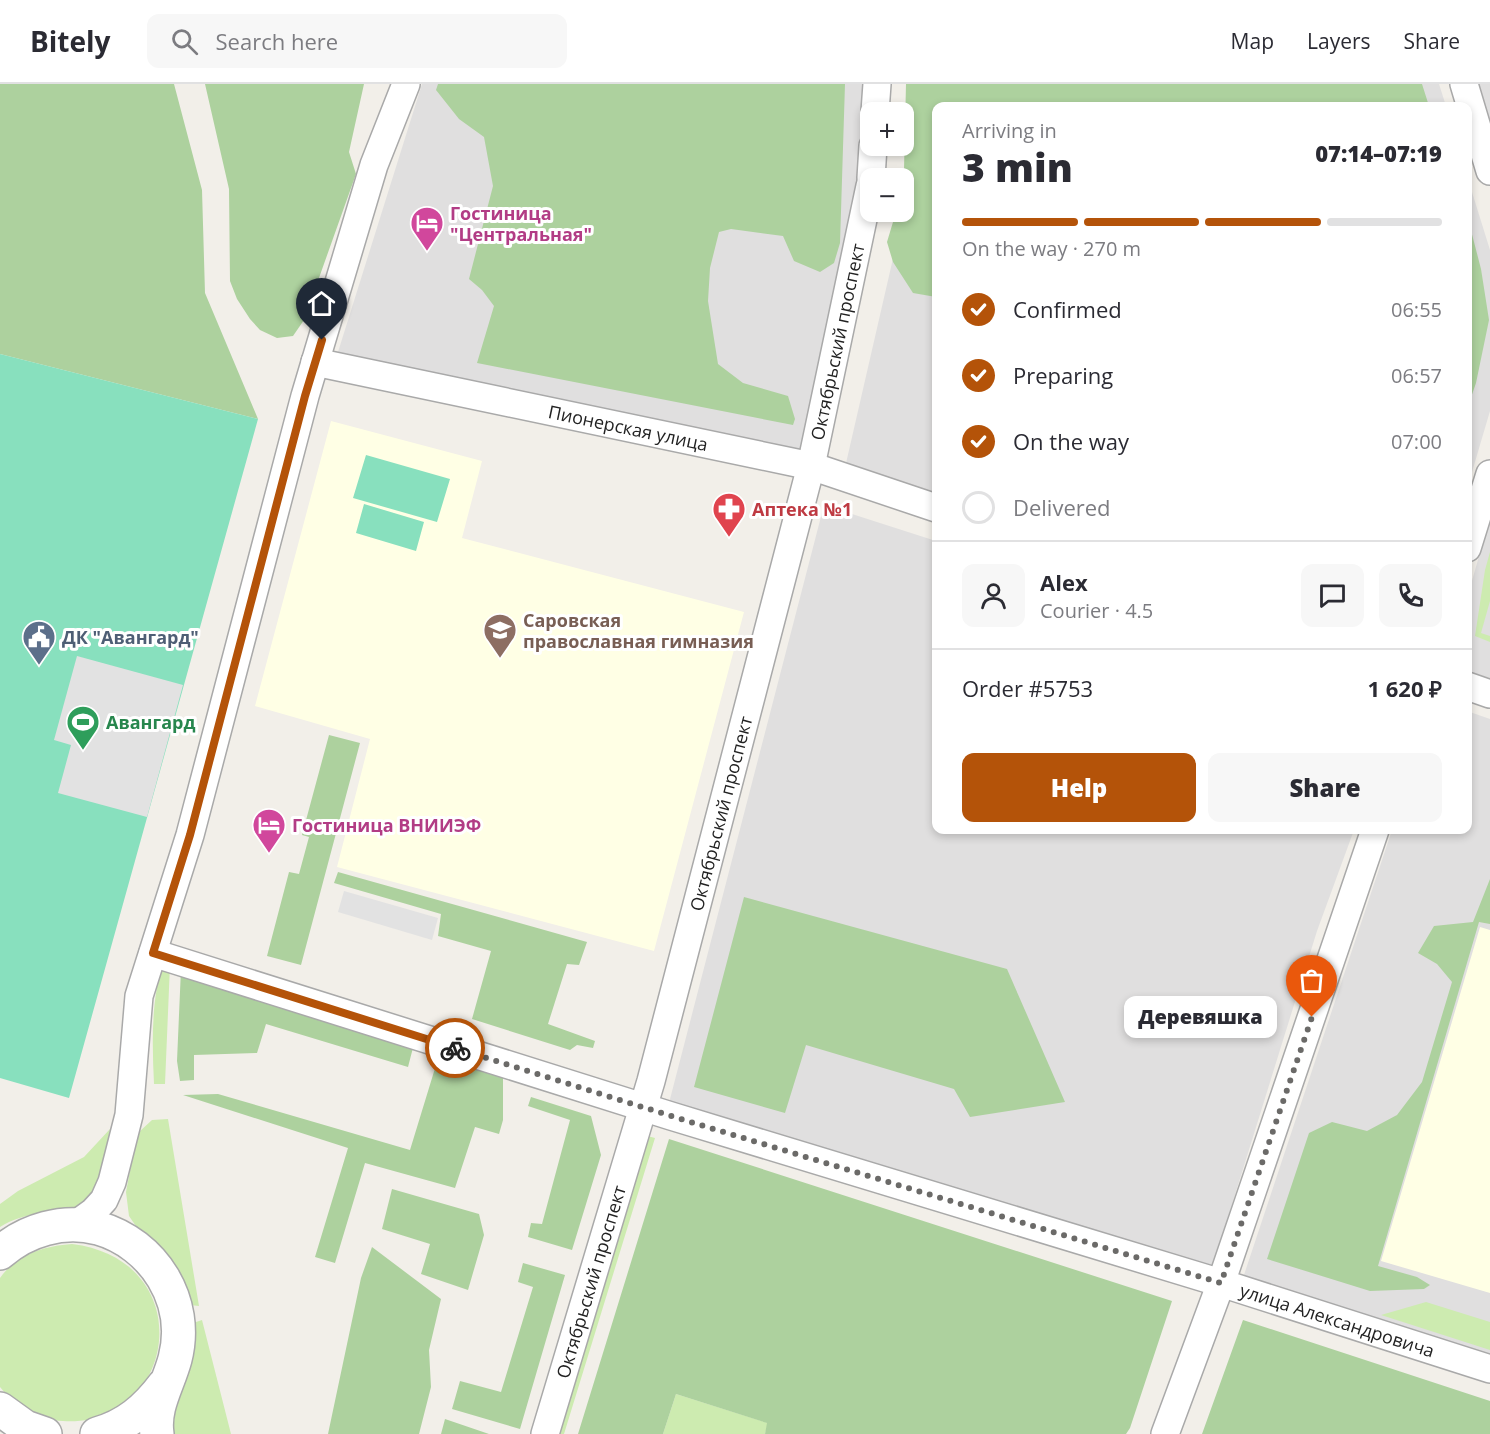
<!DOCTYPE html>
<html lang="en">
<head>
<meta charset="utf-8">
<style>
	body { margin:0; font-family:"Open Sans",sans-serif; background:#f7f7f7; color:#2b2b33; height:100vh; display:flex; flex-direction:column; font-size:22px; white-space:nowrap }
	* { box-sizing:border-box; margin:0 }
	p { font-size:20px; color:#7c7c81 }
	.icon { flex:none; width:33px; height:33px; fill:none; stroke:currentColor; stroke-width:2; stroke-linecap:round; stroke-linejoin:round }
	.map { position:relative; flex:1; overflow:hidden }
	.drawer { position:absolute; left:932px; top:18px; width:540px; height:732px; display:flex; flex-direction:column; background:#fff; border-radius:12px; box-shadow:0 3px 9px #0003 }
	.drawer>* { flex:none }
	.tools { position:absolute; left:860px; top:18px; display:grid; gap:12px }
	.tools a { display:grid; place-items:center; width:54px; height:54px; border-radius:12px; background:#fff; box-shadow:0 3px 9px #0003; font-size:30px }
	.pin { position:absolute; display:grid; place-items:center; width:51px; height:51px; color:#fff; margin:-62px -26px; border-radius:50% 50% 50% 0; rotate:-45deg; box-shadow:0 0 6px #0007 }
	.pin .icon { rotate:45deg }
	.courier { position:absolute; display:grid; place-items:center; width:60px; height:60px; margin:-30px; border:4px solid #b45309; border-radius:50%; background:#fff; color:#222; box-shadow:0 2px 8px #0007 }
	.bubble { position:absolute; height:42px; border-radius:12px; background:#fff; box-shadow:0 3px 9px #0003; font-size:20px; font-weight:800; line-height:42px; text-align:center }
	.summary em { font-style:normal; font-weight:800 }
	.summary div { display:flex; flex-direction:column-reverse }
	.summary { display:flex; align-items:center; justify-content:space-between; height:102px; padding:0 30px }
	h1 { font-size:39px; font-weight:800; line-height:45px }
	.bar { display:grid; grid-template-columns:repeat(4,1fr); gap:9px 6px; align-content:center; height:72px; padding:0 30px }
	.bar i { height:8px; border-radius:4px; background:#e1e1e2 }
	.bar .current { background:#b45309 }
	.bar p { grid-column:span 4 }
	.line { display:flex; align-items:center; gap:15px; padding:0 30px; border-top:2px solid #e1e1e2 }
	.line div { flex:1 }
	.round { display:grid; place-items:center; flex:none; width:63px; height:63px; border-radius:12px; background:#f7f7f7 }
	ol { padding:0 30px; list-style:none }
	li { display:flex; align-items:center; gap:18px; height:66px }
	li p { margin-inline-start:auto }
	li .icon { padding:6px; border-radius:50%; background:#b45309; color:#fff; stroke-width:4 }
	li:last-child { color:#7c7c81 }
	li i { width:33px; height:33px; border:3px solid #e1e1e2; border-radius:50% }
	.action { display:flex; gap:12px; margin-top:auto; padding:12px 30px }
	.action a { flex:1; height:69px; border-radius:12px; background:#b45309; color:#fff; font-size:24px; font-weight:800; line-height:69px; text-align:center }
	.action a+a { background:#f7f7f7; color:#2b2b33 }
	header { display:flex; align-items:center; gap:36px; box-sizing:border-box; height:84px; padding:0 30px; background:#fff; border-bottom:2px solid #e1e1e2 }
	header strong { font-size:28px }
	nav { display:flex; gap:33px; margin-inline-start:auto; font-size:21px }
	.search { width:420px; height:54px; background:#f7f7f7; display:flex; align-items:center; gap:15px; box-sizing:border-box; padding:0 21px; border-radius:12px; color:#7c7c81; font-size:22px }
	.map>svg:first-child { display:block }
	.residential { fill:#e0dfdf }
	.education { fill:#ffffe5 }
	.grass { fill:#cdebb0 }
	.forest { fill:#add19e }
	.pitch { fill:#88e0be }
	.parking { fill:#e2e2e2 }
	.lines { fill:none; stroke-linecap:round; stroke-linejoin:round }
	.minor-casing { stroke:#a9a9a9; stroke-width:30 }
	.tertiary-casing { stroke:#a9a9a9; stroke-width:36 }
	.minor { stroke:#fff; stroke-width:27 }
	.tertiary { stroke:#fff; stroke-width:33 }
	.done { stroke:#6b6a68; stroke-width:6; stroke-dasharray:0 10.8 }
	.route { stroke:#b45309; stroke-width:8 }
	.labels { text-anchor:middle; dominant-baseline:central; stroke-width:6; stroke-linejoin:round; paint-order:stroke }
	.hotel-label { font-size:18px; font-weight:bold; fill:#b23c85; stroke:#fff; text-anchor:start }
	.street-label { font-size:18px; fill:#222; stroke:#fff }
	.health-label { font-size:18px; font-weight:bold; fill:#be3a42; stroke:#fff; text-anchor:start }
	.education-label { font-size:18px; font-weight:bold; fill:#785e54; stroke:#fff; text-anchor:start }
	.service-label { font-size:18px; font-weight:bold; fill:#4e5e75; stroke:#fff; text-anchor:start }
	.leisure-label { font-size:18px; font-weight:bold; fill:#27864d; stroke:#fff; text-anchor:start }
</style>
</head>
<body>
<header>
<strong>Bitely</strong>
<div class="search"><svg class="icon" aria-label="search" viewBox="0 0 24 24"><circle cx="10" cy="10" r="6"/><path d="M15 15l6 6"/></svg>Search here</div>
<nav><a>Map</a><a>Layers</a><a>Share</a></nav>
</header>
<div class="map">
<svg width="1490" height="1350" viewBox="0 0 1490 1350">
	<rect width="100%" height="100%" fill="#f2efe9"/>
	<path class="residential" d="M422,0H865L866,102L802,373L338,268Z
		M910,0H1439L1446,22H936V417L844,388L911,96Z
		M1477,0H1490V46Z
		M1467,92L1490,166V327L1467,405Z
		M824,421L936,457V746H1354L1317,847L1210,1191L669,1019Z
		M1490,434V594L1467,587V514Z
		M1467,627L1490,635V1272L1242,1197L1392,746H1467Z"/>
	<path class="education" d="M331,337L482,377L462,454L744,528L654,867L337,783L370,655L255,622Z
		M1480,843L1490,846V1209L1381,1177Z"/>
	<path class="grass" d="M1490,468V517L1481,549L1490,552V558L1475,552L1485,486Z
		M163,878L170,881L165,1000H154C152,959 151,917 163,878Z
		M168,1035L199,1222L190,1221L129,1132L126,1108L132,1076L139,1048L152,1036Z
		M110,1045L106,1072L97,1102L83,1122C55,1129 25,1127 0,1143V1120L18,1107L84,1073Z
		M644,1051L655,1054L564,1350H553Z
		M72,1160C201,1176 178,1344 63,1337C40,1336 14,1321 0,1303V1194C17,1170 44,1162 72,1160Z
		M1426,1218L1490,1238V1266L1381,1231Z
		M202,1236L231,1350H171L170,1344L193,1243L196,1238Z
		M676,1310L768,1339L765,1350H663Z"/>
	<path class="forest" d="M0,0H174L202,106L205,209L258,335L0,270Z
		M205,0H364L349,68L356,90L304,236L293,252L277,254L260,246L250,235L237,215L230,197L229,105Z
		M438,0H845L840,159L834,179L820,188L794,177L783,152L731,145L719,148L710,184L708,217L718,280L743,299L788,312L795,335L793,341L477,279L494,222L482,206L469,195L493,102L484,53L459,35L436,6Z
		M906,0H1422L1429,22H936V213L913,209L893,178L887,158L896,128H903Z
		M1467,131L1481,185L1489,236L1476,299L1467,325Z
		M329,651L360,659L301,881L267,872L289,788L299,790L309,753L302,751Z
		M338,788L587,858L579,881L567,880L548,940L595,957L593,964L577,961L570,966L472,935L491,867L438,852L441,830L334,799Z
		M1490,795V840L1479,838L1378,1182L1417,1193L1430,1201L1424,1205L1370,1207L1267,1175L1309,1049L1332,1038L1367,1047L1397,1031L1422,998L1452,898L1437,880L1418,869L1434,842L1473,838Z
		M744,813L1007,885L1065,1018L970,1033L954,1005L806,961L785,1029L694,1003Z
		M181,885L415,956L408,983L266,940L257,969L194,971V996L180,997L177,977Z
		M440,968L503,987V1036L499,1050L475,1043L455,1104L365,1079L335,1179L315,1173L348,1064L183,1011L218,1010L410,1066Z
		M531,1013L591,1032L601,1071L572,1166L528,1153L531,1139L542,1140L570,1036L528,1022Z
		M669,1055L1172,1217L1130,1344L1126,1350H765L767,1339L676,1310L663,1350H578Z
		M392,1105L479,1130L484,1151L468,1206L421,1190L430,1160L382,1145Z
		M372,1163L441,1215L429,1266L431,1303L419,1350H328L361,1194Z
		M523,1179L565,1191L520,1345L452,1325L460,1297L501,1308L533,1203L518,1198Z
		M1243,1236L1490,1317V1350H1202Z
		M445,1335L489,1350H441Z"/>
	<path class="pitch" d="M0,270L258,335L69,1014L0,994Z
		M366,371L450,395L437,438L353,414Z
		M364,420L424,438L416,467L356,449Z"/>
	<path class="parking" d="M77,572L183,601L147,733L58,709L71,661L54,656Z
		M344,807L438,834L432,856L338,828Z"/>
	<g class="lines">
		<g class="minor-casing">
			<g id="minor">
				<path d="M1464,0L1490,87"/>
				<path d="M875,28L877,0"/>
				<path d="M871,94L873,62"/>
				<path id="s1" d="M315,278L811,382L936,424"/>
				<path d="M1467,464L1490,390"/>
				<path d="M1467,602L1490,610"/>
				<path id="s2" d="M153,869L671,1032L1221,1199L1490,1285"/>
				<path d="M75,1141L93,1128L104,1116L112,1098L129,1031L139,912L190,751L305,312L374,81L406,0"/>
				<path id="s3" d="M545,1350L651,997L811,382L870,102"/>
				<path d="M1165,1350L1221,1199L1375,746"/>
			</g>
		</g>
		<g class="tertiary-casing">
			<path id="tertiary" d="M0,1169C26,1146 63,1135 98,1144C154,1160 190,1217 175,1275C168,1301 153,1323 157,1350
				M0,1325L25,1343L45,1350
				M97,1350C126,1342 146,1325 164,1301"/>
		</g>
		<use href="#minor" class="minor"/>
		<use href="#tertiary" class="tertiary"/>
	</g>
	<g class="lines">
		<path class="done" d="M455,964L671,1032L1221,1199L1312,933"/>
		<path class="route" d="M322,256L305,312L190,751L153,869L455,964"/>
	</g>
	<defs>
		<g id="hotel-pin" transform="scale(1.725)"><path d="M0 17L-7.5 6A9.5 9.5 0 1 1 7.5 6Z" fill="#d1479c" stroke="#fff"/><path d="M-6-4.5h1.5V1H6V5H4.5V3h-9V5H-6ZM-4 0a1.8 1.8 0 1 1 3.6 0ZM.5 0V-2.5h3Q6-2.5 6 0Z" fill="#fff"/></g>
		<g id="pharmacy-pin" transform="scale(1.725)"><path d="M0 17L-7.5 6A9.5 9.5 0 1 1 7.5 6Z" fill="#e0444e" stroke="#fff"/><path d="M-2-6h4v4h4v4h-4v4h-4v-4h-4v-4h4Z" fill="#fff"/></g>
		<g id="school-pin" transform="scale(1.725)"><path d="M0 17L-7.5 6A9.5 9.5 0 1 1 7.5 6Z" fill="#8d6e63" stroke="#fff"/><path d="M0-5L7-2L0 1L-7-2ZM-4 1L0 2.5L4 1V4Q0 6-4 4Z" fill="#fff"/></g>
		<g id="civic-pin" transform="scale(1.725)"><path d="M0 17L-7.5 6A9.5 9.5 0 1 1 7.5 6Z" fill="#5c6f8a" stroke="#fff"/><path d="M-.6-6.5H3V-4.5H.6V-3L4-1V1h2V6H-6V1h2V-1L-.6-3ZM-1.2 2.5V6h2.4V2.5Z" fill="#fff"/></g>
		<g id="stadium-pin" transform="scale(1.725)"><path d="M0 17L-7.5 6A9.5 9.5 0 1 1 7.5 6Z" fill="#2e9e5b" stroke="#fff"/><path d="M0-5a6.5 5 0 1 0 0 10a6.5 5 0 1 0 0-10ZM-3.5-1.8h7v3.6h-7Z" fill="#fff"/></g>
	</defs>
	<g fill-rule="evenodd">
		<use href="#hotel-pin" x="427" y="139"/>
		<use href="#pharmacy-pin" x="729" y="425"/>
		<use href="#school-pin" x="500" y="546"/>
		<use href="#civic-pin" x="39" y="553"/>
		<use href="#stadium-pin" x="83" y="638"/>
		<use href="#hotel-pin" x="269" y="741"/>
	</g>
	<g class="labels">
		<g class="hotel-label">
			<text x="450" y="129">Гостиница<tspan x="450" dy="21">"Центральная"</tspan></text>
			<text x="292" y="741">Гостиница ВНИИЭФ</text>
		</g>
		<g class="street-label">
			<text stroke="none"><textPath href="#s3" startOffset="1131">Октябрьский проспект</textPath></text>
			<text stroke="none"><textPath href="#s1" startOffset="320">Пионерская улица</textPath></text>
			<text stroke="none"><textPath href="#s3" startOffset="645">Октябрьский проспект</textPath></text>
			<text stroke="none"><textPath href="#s3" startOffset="159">Октябрьский проспект</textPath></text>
			<text stroke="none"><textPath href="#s2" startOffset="1240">улица Александровича</textPath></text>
		</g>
		<g class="health-label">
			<text x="752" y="425">Аптека №1</text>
		</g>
		<g class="education-label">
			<text x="523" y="536">Саровская<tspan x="523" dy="21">православная гимназия</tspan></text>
		</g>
		<g class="service-label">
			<text x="62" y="553">ДК "Авангард"</text>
		</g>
		<g class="leisure-label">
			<text x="106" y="638">Авангард</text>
		</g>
	</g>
</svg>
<div class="tools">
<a>+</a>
<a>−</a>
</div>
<div class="pin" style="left:1312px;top:933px;background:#ea580c"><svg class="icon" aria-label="bag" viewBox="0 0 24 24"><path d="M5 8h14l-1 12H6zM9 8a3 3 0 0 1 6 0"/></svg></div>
<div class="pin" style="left:322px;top:256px;background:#1f2937"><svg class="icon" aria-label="home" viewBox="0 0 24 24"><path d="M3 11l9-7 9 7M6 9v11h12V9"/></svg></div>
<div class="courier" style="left:455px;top:964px"><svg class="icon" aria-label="bike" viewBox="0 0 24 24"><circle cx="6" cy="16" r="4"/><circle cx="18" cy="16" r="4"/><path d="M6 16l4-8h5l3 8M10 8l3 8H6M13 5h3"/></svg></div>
<div class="bubble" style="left:1124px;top:912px;width:153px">Деревяшка</div>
<section class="drawer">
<div class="summary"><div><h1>3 min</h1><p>Arriving in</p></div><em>07:14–07:19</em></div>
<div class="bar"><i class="current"></i><i class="current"></i><i class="current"></i><i></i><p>On the way · 270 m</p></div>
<ol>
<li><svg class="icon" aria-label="check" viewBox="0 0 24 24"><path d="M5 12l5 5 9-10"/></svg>Confirmed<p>06:55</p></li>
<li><svg class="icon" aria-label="check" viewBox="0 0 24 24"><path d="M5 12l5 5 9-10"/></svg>Preparing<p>06:57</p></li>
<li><svg class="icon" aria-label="check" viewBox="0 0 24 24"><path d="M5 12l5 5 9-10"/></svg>On the way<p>07:00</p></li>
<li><i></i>Delivered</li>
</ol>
<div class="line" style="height:108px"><a class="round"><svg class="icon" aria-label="person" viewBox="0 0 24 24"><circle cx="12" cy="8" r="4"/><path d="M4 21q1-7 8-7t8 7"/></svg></a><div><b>Alex</b><p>Courier · 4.5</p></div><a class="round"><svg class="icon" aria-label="chat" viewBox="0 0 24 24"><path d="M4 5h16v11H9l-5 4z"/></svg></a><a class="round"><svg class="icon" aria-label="phone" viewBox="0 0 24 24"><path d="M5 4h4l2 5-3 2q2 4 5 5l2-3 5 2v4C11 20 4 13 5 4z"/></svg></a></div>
<div class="line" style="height:78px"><div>Order #5753</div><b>1 620 ₽</b></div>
<div class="action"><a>Help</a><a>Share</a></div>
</section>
</div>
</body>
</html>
